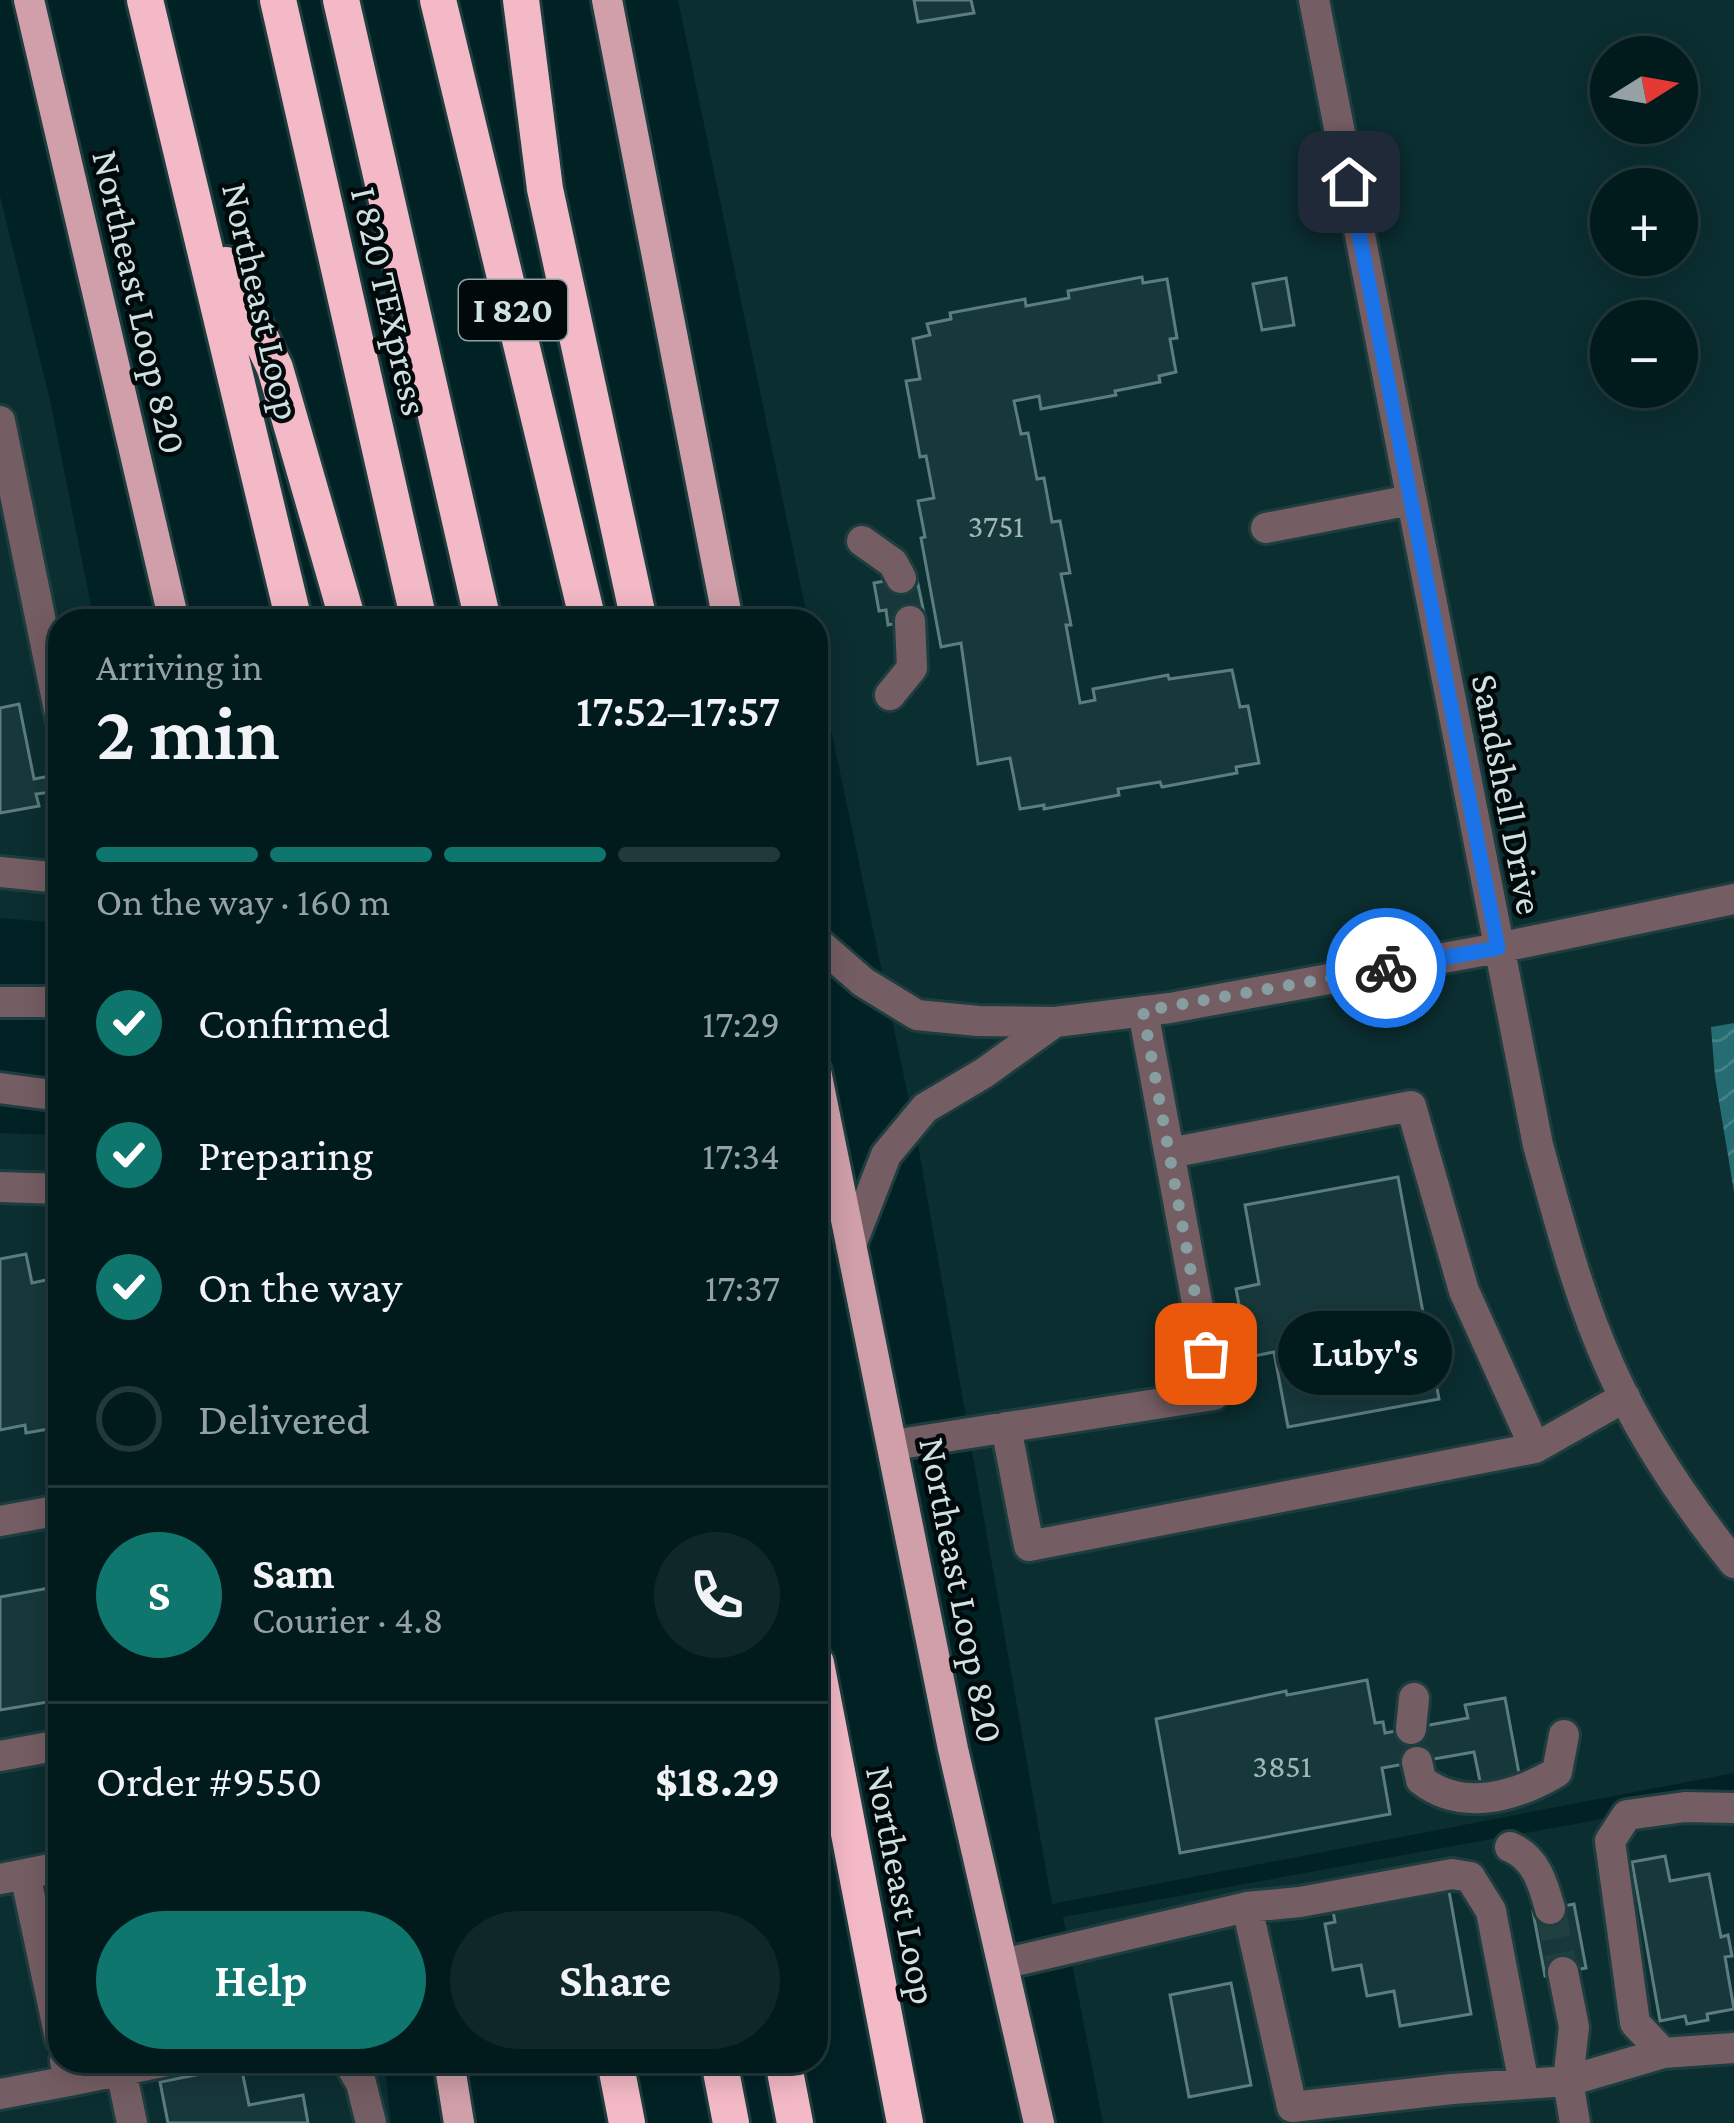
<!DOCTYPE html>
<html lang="en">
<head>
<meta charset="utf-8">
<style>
	body { margin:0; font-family:"Crimson Pro",serif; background:#0f2729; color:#f1f3f6; height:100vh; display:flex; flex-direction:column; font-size:45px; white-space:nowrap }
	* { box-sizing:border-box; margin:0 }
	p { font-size:39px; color:#96a1a3 }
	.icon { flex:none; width:66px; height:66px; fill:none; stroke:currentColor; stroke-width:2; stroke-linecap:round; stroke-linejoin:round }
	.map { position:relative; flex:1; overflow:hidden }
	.panel { position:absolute; left:48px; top:609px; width:780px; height:1464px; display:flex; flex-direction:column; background:#011a1c; border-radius:36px; box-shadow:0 6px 30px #0003,0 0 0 3px #23383b }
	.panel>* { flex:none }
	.needle { width:78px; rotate:79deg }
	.controls { position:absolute; left:1590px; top:36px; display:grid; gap:24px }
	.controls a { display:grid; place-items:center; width:108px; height:108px; border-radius:50%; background:#011a1c; box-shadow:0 6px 30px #0003,0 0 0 3px #23383b; font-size:60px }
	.pin { position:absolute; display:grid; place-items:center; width:102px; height:102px; color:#fff; margin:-51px; border-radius:24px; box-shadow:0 6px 18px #0006 }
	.courier { position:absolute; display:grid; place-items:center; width:120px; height:120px; margin:-60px; border:9px solid #1a73e8; border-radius:50%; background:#fff; color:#222; box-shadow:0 3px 15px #0007 }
	.bubble { position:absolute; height:84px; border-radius:42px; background:#011a1c; box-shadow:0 6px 30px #0003,0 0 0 3px #23383b; font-size:39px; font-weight:600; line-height:84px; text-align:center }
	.headline em { font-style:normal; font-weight:600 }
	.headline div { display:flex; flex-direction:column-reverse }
	.headline { display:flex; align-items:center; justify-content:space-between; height:204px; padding:0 48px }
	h1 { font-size:78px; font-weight:600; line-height:90px }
	.bar { display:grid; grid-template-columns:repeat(4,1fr); gap:18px 12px; align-content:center; height:144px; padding:0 48px }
	.bar i { height:15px; border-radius:9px; background:#23383b }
	.bar .active { background:#0f766e }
	.bar p { grid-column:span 4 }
	.line { display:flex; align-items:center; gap:30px; padding:0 48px; border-top:3px solid #23383b }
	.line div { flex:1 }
	.round { display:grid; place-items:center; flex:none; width:126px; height:126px; border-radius:63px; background:#0f2729 }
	ol { padding:0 48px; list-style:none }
	li { display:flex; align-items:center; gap:36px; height:132px }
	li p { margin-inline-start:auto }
	li .icon { padding:12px; border-radius:50%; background:#0f766e; color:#fff; stroke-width:4 }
	li:last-child { color:#96a1a3 }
	li i { width:66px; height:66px; border:6px solid #23383b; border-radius:50% }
	.primary-button { display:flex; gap:24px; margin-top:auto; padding:24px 48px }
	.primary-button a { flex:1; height:138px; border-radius:72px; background:#0f766e; color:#fff; font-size:48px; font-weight:600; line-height:138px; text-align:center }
	.primary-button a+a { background:#0f2729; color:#f1f3f6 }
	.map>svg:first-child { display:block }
	.built { fill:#0b2e31; fill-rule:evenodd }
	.water { fill:url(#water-waves) }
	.building { fill:#17383b; stroke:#5b7d80; stroke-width:3 }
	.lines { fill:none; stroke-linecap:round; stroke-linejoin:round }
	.minor-tunnel { stroke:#203f41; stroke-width:30; stroke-dasharray:30 15; stroke-linecap:butt }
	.minor-casing { stroke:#1e3d3f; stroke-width:36 }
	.major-casing { stroke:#1e3d3f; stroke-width:36 }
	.highway-casing { stroke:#1e3d3f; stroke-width:42 }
	.minor { stroke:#755e63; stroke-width:30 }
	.major { stroke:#d09fa9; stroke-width:30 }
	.highway { stroke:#f4b9c6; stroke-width:36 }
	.done { stroke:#879ea0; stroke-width:12; stroke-dasharray:0 21.6 }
	.route { stroke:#1a73e8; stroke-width:15 }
	.labels { text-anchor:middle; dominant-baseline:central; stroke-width:9; stroke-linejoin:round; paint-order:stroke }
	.number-label { font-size:33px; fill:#a1b7b8 }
	.shield { fill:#01090b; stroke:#91a0a2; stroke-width:3 }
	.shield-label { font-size:36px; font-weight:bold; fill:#cfe1e2 }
	.street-label { font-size:39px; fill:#cfe1e2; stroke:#01090b }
</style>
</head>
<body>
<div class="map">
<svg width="1734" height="2123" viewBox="0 0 1734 2123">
	<defs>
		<pattern id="water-waves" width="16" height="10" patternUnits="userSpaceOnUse" patternTransform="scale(3)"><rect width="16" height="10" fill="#256c73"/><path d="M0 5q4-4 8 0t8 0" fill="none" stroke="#448187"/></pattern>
	</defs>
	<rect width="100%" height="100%" fill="#012225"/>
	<path class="built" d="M678,0H1734V1773L1052,1904L916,1134L816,658V621H808ZM1611,57H1677V123H1611ZM1611,189H1677V255H1611ZM1611,321H1677V387H1611Z
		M0,196L50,400L94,621H60V923L0,918Z
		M0,1133L60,1135V2061H384L391,2123H0Z
		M1734,1795V2123H1103L1063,1917Z"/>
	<path class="water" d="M1734,1023V1192L1715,1077L1711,1027Z"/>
	<path class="building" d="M914,0H971L974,13L918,22Z
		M1142,277L1143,283L1167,279L1177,338L1170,339L1176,372L1159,376L1160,382L1115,391L1116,395L1041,409L1039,396L1014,401L1021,434L1028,433L1037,479L1044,478L1052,522L1060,521L1070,573L1061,574L1071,625H1066L1080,703L1095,700L1093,689L1168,675L1169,679L1232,670L1240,707L1248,706L1259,763L1236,767L1237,773L1162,787L1160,782L1118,789L1119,795L1044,809V805L1020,809L1010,758L978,764L961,643L941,647L921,538L925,537L918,501L934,498L926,456L920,457L906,381L920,379L913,339L930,335L927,324L951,319L950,313L1025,299L1026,306L1069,298L1068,291Z
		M1286,278L1294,325L1262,330L1253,284Z
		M916,575L925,618L888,625L886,610L879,611L874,583Z
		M19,704L34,779L50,776L52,792L36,794L39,806L0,813V708Z
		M1398,1177L1439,1399L1288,1427L1274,1352L1249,1357L1236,1289L1259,1284L1245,1205Z
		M26,1254L32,1283L60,1277V1427L26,1433L25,1425L0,1430V1259Z
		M60,1586V1700L0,1710V1597Z
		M1367,1680L1375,1723L1383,1722L1385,1733L1468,1718L1465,1705L1505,1698L1521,1784L1482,1791L1474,1752L1382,1768L1390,1814L1180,1853L1156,1719L1286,1691L1287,1695Z
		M1665,1856L1670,1881L1709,1874L1721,1937L1728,1935L1732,1956L1725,1957L1734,2009L1707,2014L1708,2020L1687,2024L1685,2016L1660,2021L1632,1862Z
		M1449,1891L1471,2014L1400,2026L1394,1991L1367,1996L1361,1965L1333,1970L1325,1924L1335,1922L1332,1906L1354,1902L1355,1907Z
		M1574,1904L1586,1968L1545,1976L1533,1912Z
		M1231,1983L1251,2085L1189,2097L1170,1995Z
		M241,2066L249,2105L303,2095L308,2123H168L160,2082Z"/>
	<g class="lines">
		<path class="minor-tunnel" d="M1550,1909L1563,1972"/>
		<g class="minor-casing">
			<path id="minor" d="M1314,0L1538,1145C1559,1220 1578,1296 1610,1367C1641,1437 1686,1503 1734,1563
				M0,421L60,715
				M1266,528L1411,500
				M862,541L893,563L901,578
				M890,695L912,668L910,621
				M0,872L60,878
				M816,941L863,982L917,1015L978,1021L1055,1022L1170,1008L1498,948L1734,899
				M0,1002H60
				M0,1088L60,1096
				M1170,1153L1411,1106L1464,1291L1535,1448
				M0,1187L60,1189
				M851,1245L886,1155L925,1108L984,1073L1055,1022
				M1006,1427L1029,1546L1535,1448L1625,1397
				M893,1445L1214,1395L1143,1011
				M0,1521L60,1510
				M1411,1729L1414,1698
				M0,1756L60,1745
				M1417,1762L1421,1780C1462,1812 1515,1797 1557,1772L1564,1735
				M1510,1847C1536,1858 1543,1883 1550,1909
				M25,1874L60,2038
				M0,1879L60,1867
				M1247,1907L1292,2107L1452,2089L1568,2081L1663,2053L1734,2048
				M1003,1964L1247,1907L1300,1902L1452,1874L1470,1877L1491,1911L1524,2084
				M1563,1972L1574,2027L1568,2081L1575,2123
				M1663,2053L1635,2023L1610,1841L1627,1815L1685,1807L1734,1808
				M65,2061L69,2081L167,2061
				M348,2061L361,2083L371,2123
				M121,2070L132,2123
				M0,2094L69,2081"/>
		</g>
		<g class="major-casing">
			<path id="major" d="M29,0L174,621
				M607,0L728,621
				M816,1071L953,1749L1039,2123
				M449,2061L459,2123"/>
		</g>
		<g class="highway-casing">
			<path id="highway" d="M145,0L294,621
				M278,0L419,621
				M341,0L483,621
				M438,0L588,621
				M521,0L545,189L639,621
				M226,265L275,368L348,621
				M816,1663L905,2123
				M615,2061L627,2123
				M719,2061L731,2123
				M783,2061L795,2123"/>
		</g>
		<use href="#minor" class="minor"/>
		<use href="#major" class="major"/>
		<use href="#highway" class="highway"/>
	</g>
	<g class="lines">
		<path class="done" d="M1206,1354L1143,1011L1386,968"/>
		<path class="route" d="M1349,182L1498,948L1386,968"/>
	</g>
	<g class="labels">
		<g class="number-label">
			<text x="996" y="525">3751</text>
			<text x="1282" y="1765">3851</text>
		</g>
		<rect class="shield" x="459" y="280" width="108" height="60" rx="9"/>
		<g class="shield-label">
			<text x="513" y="310">I 820</text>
		</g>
		<g class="street-label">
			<text transform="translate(262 301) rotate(77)">Northeast Loop</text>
			<text transform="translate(390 301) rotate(77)">I 820 TEXpress</text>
			<text transform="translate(140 302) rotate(77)">Northeast Loop 820</text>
			<text transform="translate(1508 794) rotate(79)">Sandshell Drive</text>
			<text transform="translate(962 1590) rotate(79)">Northeast Loop 820</text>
			<text transform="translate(902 1885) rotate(79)">Northeast Loop</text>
		</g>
	</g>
</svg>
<div class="controls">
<a><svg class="needle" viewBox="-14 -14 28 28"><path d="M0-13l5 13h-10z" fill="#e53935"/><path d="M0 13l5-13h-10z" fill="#96a1a3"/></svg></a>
<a>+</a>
<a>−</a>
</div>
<div class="pin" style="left:1206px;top:1354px;background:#ea580c"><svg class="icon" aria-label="bag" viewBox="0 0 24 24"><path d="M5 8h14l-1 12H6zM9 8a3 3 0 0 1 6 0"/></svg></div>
<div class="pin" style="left:1349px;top:182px;background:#1f2937"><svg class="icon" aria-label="home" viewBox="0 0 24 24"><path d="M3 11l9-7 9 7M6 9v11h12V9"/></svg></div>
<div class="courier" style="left:1386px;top:968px"><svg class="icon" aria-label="bike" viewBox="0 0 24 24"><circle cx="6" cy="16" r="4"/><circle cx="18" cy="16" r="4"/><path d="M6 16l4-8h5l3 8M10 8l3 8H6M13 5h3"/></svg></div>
<div class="bubble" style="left:1278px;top:1311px;width:174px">Luby's</div>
<section class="panel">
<div class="headline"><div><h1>2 min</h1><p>Arriving in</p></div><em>17:52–17:57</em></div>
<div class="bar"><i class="active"></i><i class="active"></i><i class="active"></i><i></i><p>On the way · 160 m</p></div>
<ol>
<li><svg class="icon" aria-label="check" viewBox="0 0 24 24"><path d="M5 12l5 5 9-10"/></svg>Confirmed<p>17:29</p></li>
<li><svg class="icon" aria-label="check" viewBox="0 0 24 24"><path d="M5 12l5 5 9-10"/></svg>Preparing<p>17:34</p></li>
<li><svg class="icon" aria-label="check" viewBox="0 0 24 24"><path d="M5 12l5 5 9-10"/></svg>On the way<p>17:37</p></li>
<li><i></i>Delivered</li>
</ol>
<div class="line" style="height:216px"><b class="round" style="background:#0f766e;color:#fff">S</b><div><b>Sam</b><p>Courier · 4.8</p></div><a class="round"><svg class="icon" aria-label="phone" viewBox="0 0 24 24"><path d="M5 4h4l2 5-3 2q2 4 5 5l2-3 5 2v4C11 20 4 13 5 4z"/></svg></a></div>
<div class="line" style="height:156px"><div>Order #9550</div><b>$18.29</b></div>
<div class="primary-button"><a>Help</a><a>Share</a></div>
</section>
</div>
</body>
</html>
